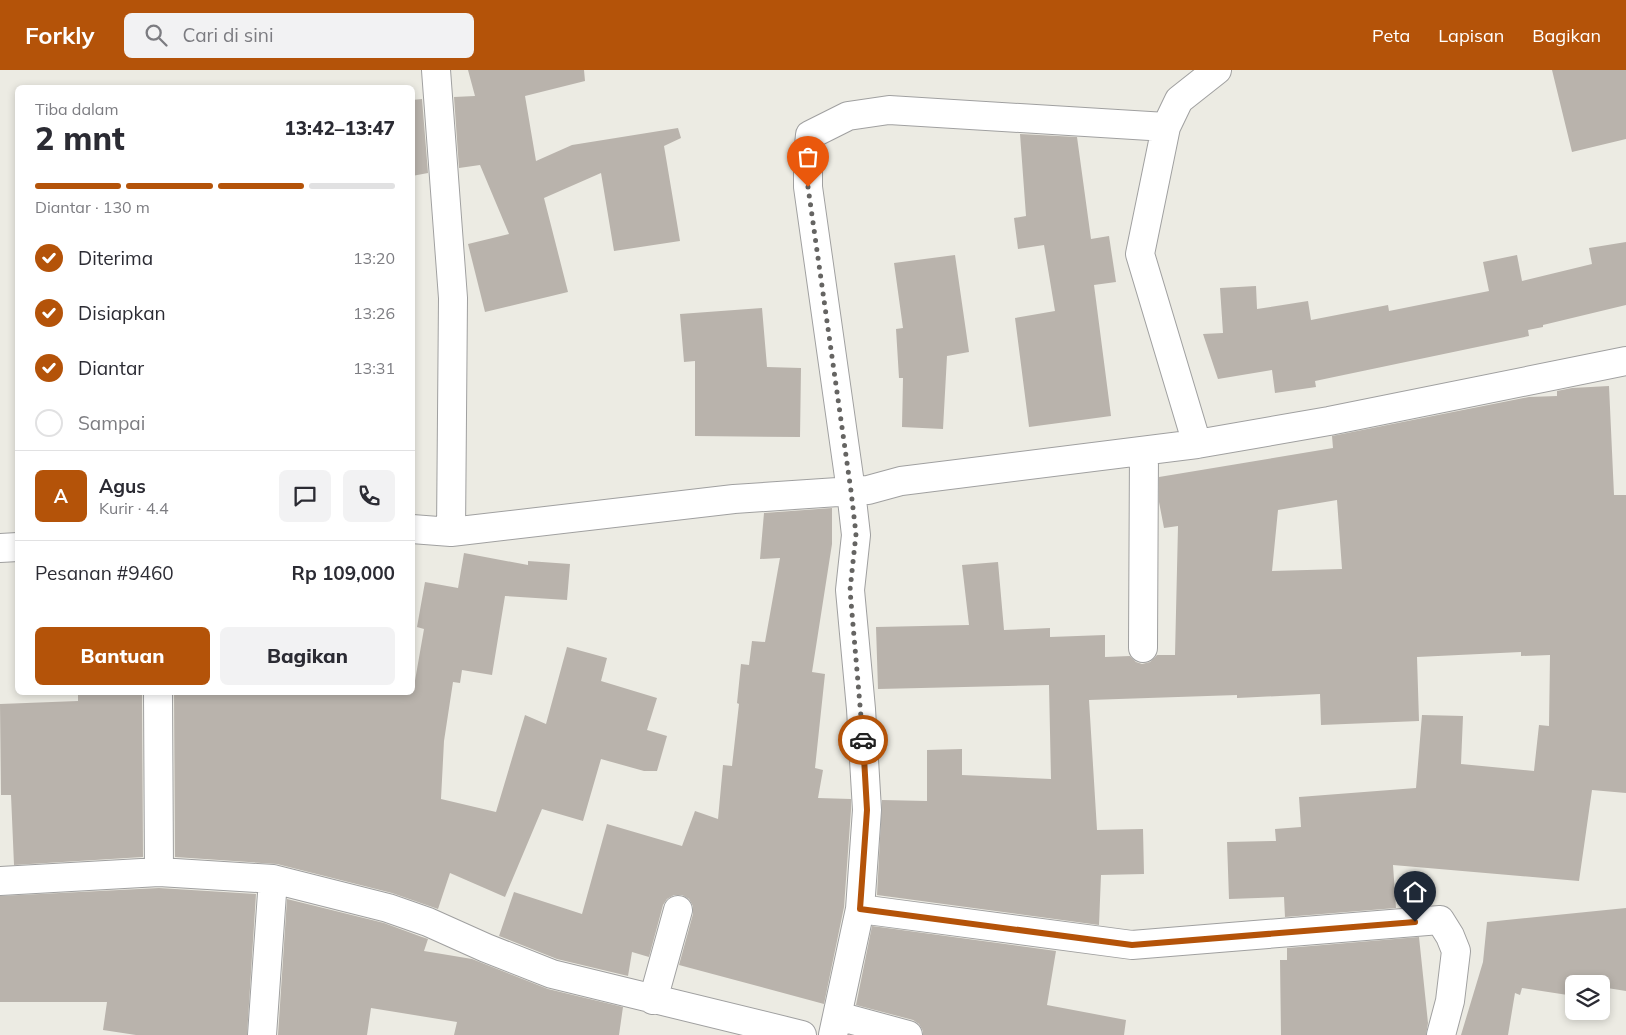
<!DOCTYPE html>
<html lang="id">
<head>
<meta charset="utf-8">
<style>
	body { margin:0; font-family:Mulish,sans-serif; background:#f2f2f3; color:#2b2b33; height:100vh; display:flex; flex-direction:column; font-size:19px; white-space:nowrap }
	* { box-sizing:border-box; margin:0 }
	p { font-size:16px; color:#7c7c81 }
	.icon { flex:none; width:28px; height:28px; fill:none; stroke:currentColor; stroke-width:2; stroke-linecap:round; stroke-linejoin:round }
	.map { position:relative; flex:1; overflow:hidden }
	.side { position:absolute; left:15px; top:15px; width:400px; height:610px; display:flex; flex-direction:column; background:#fff; border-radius:8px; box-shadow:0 2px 8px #0003 }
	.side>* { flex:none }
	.tools { position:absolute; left:1565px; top:905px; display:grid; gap:10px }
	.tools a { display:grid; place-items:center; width:45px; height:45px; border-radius:8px; background:#fff; box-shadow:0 2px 8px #0003; font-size:25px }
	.pin { position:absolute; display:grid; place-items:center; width:42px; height:42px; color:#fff; margin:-51px -21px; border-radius:50% 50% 50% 0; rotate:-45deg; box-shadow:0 0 5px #0007 }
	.pin .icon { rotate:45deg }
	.courier { position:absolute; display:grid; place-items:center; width:50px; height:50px; margin:-25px; border:4px solid #b45309; border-radius:50%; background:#fff; color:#222; box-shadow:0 1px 6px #0007 }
	.head em { font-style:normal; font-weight:800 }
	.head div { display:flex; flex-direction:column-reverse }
	.head { display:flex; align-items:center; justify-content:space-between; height:85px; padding:0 20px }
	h1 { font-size:32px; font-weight:800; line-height:38px }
	.bar { display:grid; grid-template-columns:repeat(4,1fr); gap:8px 5px; align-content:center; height:60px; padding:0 20px }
	.bar i { height:6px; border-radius:4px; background:#e1e1e2 }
	.bar .current { background:#b45309 }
	.bar p { grid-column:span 4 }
	.line { display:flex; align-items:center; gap:12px; padding:0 20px; border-top:1px solid #e1e1e2 }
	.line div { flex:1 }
	.round { display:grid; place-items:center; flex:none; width:52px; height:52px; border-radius:8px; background:#f2f2f3 }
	ol { padding:0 20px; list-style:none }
	li { display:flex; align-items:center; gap:15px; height:55px }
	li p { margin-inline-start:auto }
	li .icon { padding:5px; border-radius:50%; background:#b45309; color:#fff; stroke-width:4 }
	li:last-child { color:#7c7c81 }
	li i { width:28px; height:28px; border:2px solid #e1e1e2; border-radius:50% }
	.cta { display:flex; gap:10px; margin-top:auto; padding:10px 20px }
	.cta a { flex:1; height:58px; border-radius:8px; background:#b45309; color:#fff; font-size:20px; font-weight:800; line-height:58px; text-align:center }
	.cta a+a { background:#f2f2f3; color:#2b2b33 }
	header { display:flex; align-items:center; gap:30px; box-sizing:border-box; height:70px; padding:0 25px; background:#b45309; color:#fff }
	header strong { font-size:24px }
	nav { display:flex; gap:28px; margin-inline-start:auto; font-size:18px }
	.search { width:350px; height:45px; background:#f2f2f3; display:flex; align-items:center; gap:12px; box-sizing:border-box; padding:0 18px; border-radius:8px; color:#7c7c81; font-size:19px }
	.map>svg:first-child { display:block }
	.building { fill:#b9b3ac; fill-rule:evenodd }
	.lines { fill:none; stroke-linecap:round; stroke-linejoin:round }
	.minor-casing { stroke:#a0a0a0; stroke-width:30 }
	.minor { stroke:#fff; stroke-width:28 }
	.done { stroke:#656462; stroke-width:5; stroke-dasharray:0 9 }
	.route { stroke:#b45309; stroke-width:6 }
</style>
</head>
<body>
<header>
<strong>Forkly</strong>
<div class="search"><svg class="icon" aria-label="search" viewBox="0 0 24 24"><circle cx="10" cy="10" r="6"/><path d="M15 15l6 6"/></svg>Cari di sini</div>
<nav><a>Peta</a><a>Lapisan</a><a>Bagikan</a></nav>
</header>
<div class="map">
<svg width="1626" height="965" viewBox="0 0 1626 965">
	<rect width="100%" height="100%" fill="#ecebe3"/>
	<path class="building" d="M468,0H584L585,11L525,26L536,91L572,75L678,58L681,68L664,76L680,171L614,181L601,103L544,128L568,222L485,242L468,174L509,164L480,95L459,98L454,27L475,26Z
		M1552,0H1626V69L1572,82Z
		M422,29L428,103L412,106V30Z
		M1020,64L1077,67L1091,169L1109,166L1116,212L1094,215L1111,346L1029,357L1015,248L1055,241L1044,175L1018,179L1014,148L1026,146Z
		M1626,172V235L1543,255V257L1528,260L1529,266L1315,311L1316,317L1275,323L1272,300L1218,309L1203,264L1223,263L1220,218L1256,216L1257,239L1308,231L1311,250L1388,235L1389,241L1489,221L1483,192L1517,185L1522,211L1592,194L1589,178Z
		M955,185L969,282L947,286L943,359L902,357L903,308H899L896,259L903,258L894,193Z
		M762,238L767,297L801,298L800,367L695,366V291L684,292L680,244Z
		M1609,316L1614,425H1626V723L1592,720L1579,811L1393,795L1396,838L1285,847L1284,827L1229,829L1227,772L1276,771L1275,759L1301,757L1299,727L1416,718L1422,645L1463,646L1461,694L1534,701L1539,655L1549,656L1550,585L1521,586V582L1417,587L1419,651L1321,655L1320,624L1237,628V625L1089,630L1097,760L1143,759L1144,804L1101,805L1099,855L877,825L882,730L927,731V680L962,679V705L1051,709L1049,615L878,619L876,557L969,555L962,495L998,492L1004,560L1050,558V567L1105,565V587L1130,586L1136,592L1142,594L1150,592L1157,585H1175L1178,456L1164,458L1159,432V407L1333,378L1332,366L1529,327L1557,326V321L1572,318ZM1337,430L1342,499L1272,501L1278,440Z
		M832,438V474L812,602L825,604L815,698L823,700L818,728L851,729V740L844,837L824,934L679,895L693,844V836L689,829L682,825H674L667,829L663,835L649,887L632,882L628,906L557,889L499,866L514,822L582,844L607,754L682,776L695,741L718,749L723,695L732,696L739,634L737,633L741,594L749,595L752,571L765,572L780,488L760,489L764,443Z
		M464,483L528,495V491L570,494L567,530L505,526L492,605L462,600L460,613L453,612L444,671L441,729L496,742L525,645L546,654L567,577L607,588L601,611L657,628L647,660L667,666L657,701H644L601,689L583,751L542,739L505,827L450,803L438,839L392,823L277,794L175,787L174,622H413L424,559L417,557L425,512L458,518Z
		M78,622H142L143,787L14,795L11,725H1L0,634L78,631Z
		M159,818L256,824L247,965H136L103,960L107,932H0V826Z
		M287,829L384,853L422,867L428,869L424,881L472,889L548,919L623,937L619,965H454L457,952L371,938L367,965H278Z
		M1626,838V921L1601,917V914L1574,912V926L1522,918L1520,925L1515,923L1508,965H1461L1483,892L1487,852Z
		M872,856L1056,881L1047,935L1126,950L1124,965H923V961L919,954L913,950L856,935Z
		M1419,867L1428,953L1426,965H1281L1280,890H1287V878Z"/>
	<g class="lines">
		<g class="minor-casing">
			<path id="minor" d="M436,0L453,228L451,462
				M1197,374L1140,184L1166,57L1179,30L1217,0
				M412,459L451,462L734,429L868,420L901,411L1197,374L1329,351L1626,291
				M0,478L18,477
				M1143,578L1144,381
				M158,622L159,802
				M0,811L159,802L273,809L388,838L428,852L486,878L552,904L802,965
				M860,839L1132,875L1440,850L1450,866L1456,881L1450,931L1441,965
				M653,930L678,840
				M838,946L908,965
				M262,965L273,809
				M833,965L860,839L867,740L861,639L850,520L856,465L851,421L808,117V86L810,65L848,46L889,40L1166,57"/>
		</g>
		<use href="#minor" class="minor"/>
	</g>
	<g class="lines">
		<path class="done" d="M808,117L851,421L856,464L850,520L863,670"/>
		<path class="route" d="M863,670L867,740L860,839L1132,875L1415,852"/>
	</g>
</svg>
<div class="tools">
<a><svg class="icon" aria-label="layers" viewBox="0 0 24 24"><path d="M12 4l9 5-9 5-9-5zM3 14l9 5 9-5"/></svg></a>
</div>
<div class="pin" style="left:808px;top:117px;background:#ea580c"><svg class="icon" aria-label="bag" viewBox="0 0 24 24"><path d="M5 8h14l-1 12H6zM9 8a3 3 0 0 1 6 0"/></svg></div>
<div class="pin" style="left:1415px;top:852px;background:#1f2937"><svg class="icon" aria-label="home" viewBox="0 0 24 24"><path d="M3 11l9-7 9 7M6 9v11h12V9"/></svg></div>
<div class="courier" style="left:863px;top:670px"><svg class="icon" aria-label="car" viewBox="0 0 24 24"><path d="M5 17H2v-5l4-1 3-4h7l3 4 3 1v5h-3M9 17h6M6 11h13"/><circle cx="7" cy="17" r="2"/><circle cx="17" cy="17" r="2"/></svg></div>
<section class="side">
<div class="head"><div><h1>2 mnt</h1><p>Tiba dalam</p></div><em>13:42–13:47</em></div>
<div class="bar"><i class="current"></i><i class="current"></i><i class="current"></i><i></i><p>Diantar · 130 m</p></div>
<ol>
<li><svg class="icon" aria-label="check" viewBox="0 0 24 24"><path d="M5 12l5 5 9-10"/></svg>Diterima<p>13:20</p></li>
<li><svg class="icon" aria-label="check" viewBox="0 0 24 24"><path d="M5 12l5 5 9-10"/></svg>Disiapkan<p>13:26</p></li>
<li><svg class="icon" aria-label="check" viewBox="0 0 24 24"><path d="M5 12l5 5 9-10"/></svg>Diantar<p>13:31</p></li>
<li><i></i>Sampai</li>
</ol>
<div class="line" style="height:90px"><b class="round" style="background:#b45309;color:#fff">A</b><div><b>Agus</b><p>Kurir · 4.4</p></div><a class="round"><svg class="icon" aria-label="chat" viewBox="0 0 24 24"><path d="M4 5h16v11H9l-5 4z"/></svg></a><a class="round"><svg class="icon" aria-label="phone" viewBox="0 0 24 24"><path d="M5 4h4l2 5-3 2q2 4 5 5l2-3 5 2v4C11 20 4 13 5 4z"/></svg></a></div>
<div class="line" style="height:65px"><div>Pesanan #9460</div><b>Rp 109,000</b></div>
<div class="cta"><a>Bantuan</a><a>Bagikan</a></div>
</section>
</div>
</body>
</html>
